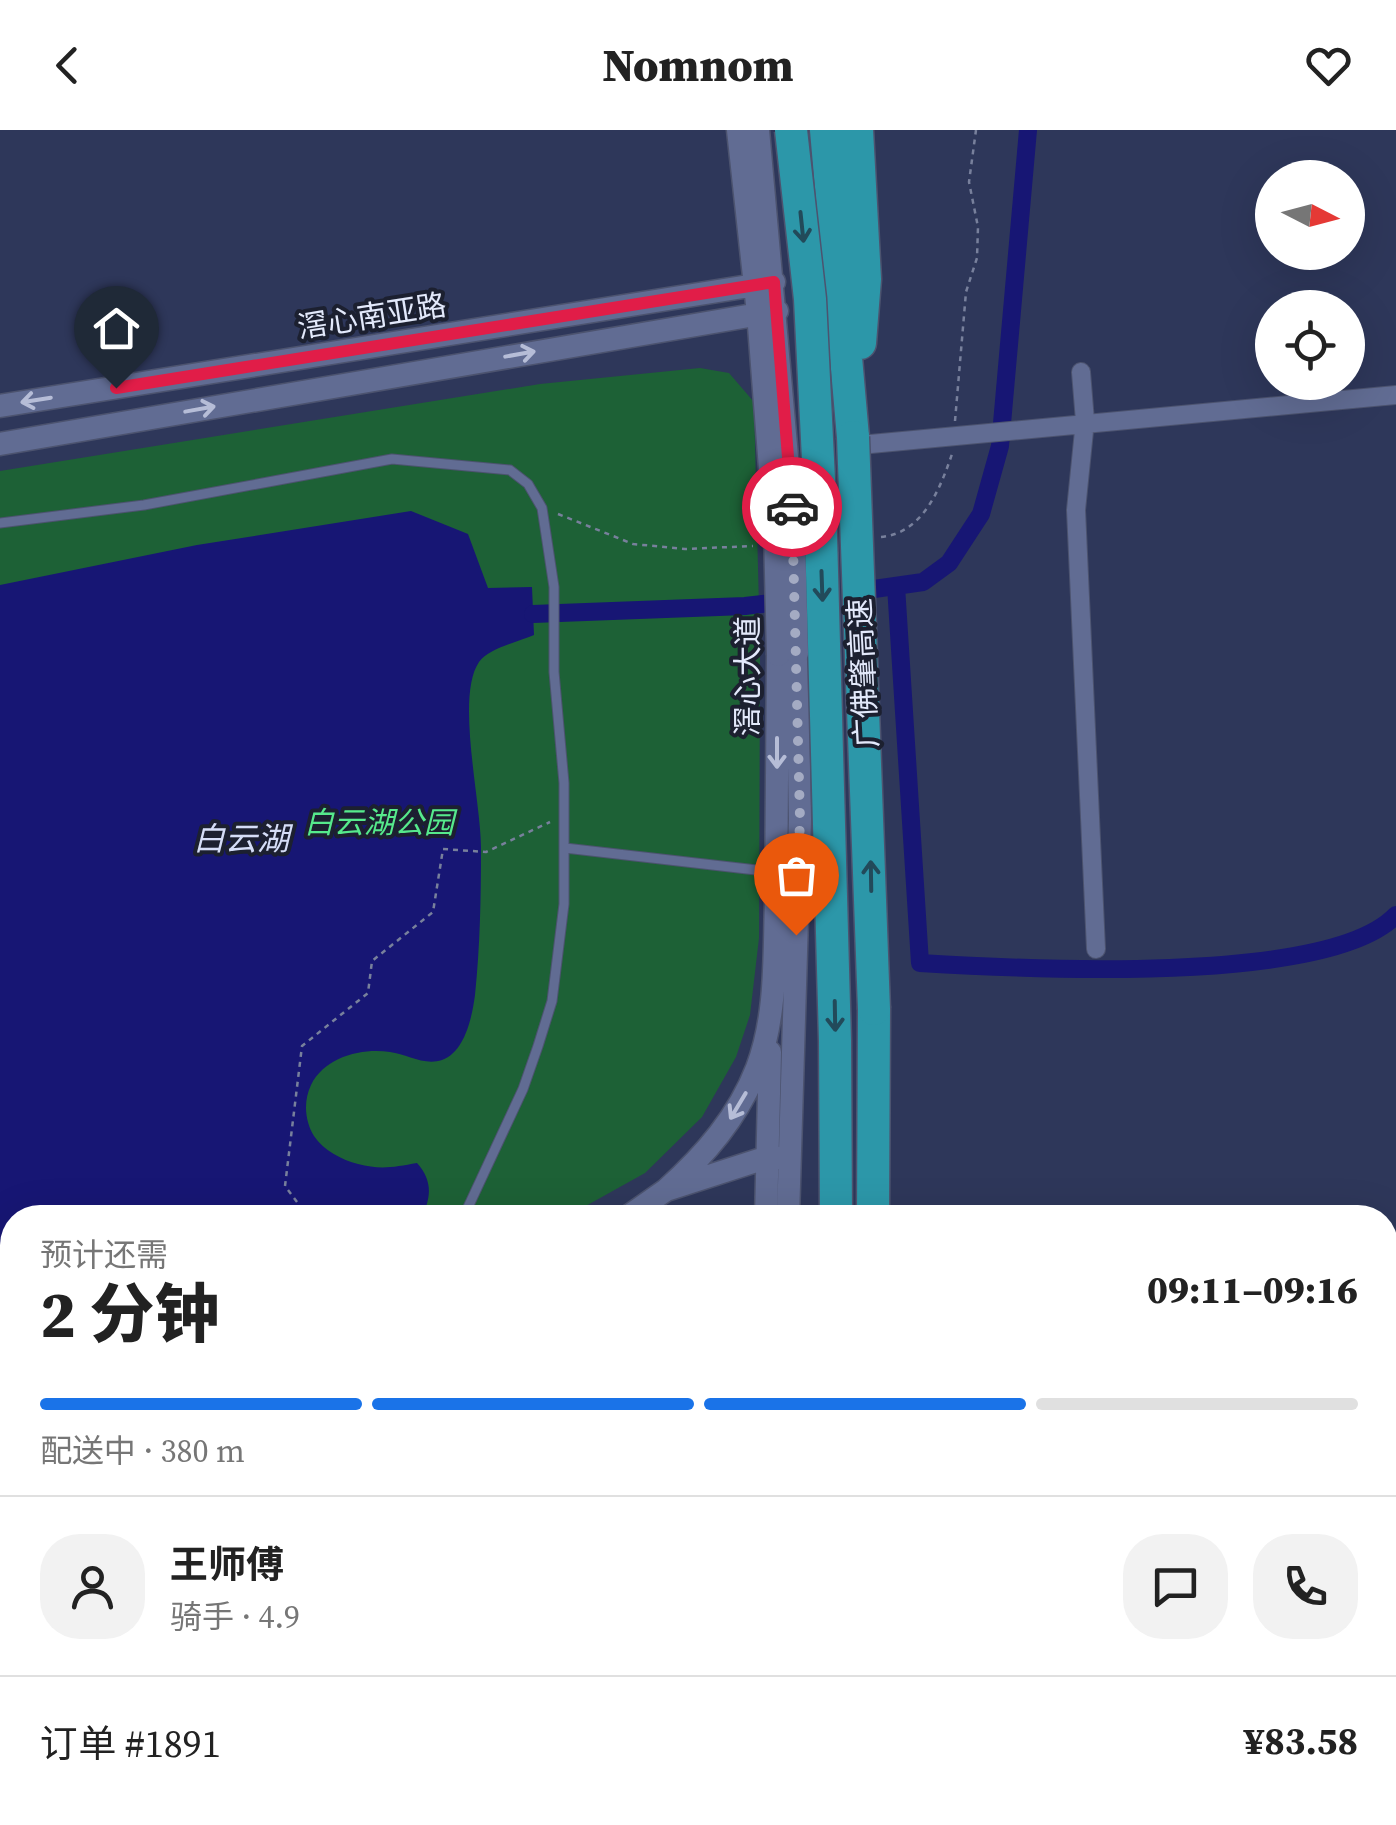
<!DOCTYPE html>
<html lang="zh">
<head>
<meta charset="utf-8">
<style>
	body { margin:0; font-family:"Source Serif 4","Noto Sans SC",serif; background:#f2f2f2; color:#222; height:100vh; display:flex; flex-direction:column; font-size:38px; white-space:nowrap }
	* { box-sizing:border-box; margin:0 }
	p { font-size:32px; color:#767676 }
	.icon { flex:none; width:55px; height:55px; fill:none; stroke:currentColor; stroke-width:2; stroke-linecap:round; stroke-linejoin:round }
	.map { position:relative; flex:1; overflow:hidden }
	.side { position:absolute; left:0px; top:1075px; width:1398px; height:620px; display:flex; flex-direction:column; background:#fff; border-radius:40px 40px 0 0; box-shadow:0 10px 40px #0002 }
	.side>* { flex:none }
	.needle { width:65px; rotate:96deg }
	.buttons { position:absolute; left:1255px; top:30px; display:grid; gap:20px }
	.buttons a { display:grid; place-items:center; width:110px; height:110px; border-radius:50%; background:#fff; box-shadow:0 10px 40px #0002; font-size:50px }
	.pin { position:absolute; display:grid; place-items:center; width:85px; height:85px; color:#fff; margin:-102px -42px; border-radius:50% 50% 50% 0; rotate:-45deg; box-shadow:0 0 10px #0007 }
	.pin .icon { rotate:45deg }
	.courier { position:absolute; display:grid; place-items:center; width:100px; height:100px; margin:-50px; border:8px solid #e11d48; border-radius:50%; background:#fff; color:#222; box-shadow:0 2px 12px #0007 }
	.overview em { font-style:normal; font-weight:800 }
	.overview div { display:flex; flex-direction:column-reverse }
	.overview { display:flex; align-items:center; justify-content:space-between; height:170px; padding:0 40px }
	h1 { font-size:65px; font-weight:800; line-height:75px }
	.bar { display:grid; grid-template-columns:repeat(4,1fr); gap:15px 10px; align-content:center; height:120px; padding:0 40px }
	.bar i { height:12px; border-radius:8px; background:#e0e0e0 }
	.bar .on { background:#1a73e8 }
	.bar p { grid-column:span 4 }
	.line { display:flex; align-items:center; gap:25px; padding:0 40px; border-top:2px solid #e0e0e0 }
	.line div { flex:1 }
	.round { display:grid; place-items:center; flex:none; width:105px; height:105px; border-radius:40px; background:#f2f2f2 }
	header { display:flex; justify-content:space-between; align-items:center; height:130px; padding:0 40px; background:#fff; font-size:45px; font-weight:800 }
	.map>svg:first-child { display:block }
	.green { fill:#1d6136 }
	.water { fill:#171674 }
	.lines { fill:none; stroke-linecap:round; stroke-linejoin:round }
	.canal { stroke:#171674; stroke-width:18 }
	.service-casing { stroke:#4c536f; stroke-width:11 }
	.minor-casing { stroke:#4c536f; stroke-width:20 }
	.tertiary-casing { stroke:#4c536f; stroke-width:25 }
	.secondary-casing { stroke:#4c536f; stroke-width:28 }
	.motorway-casing { stroke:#4c536f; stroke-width:35 }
	.path { stroke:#78809c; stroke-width:2.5; stroke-dasharray:5 5; stroke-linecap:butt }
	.service { stroke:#616c93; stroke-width:9 }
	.minor { stroke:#616c93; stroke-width:18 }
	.tertiary { stroke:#616c93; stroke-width:22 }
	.secondary { stroke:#616c93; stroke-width:25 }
	.motorway { stroke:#2c97a9; stroke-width:32 }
	.tertiary-bridge-casing { stroke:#4c536f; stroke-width:25; stroke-linecap:butt }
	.motorway-bridge-casing { stroke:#4c536f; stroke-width:35; stroke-linecap:butt }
	.tertiary-bridge { stroke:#616c93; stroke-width:22 }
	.motorway-bridge { stroke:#2c97a9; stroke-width:32 }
	.oneway { stroke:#224a5a }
	.oneway2 { stroke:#b6bdd7 }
	.done { stroke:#a4abc3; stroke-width:10; stroke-dasharray:0 18 }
	.route { stroke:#e11d48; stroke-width:12 }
	.labels { text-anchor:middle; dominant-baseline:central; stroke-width:8; stroke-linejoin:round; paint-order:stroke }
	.street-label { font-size:30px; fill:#e3e9fb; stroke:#1c2030 }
	.park-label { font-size:30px; font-style:italic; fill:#56ea8c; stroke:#1c2030 }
	.water-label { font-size:32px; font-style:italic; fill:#d5ddf7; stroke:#1c2030 }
</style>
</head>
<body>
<header><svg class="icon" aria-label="back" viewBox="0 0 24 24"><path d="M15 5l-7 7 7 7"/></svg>Nomnom<svg class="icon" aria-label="heart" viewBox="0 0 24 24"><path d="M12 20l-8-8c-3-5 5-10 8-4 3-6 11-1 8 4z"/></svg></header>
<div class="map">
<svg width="1396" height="1695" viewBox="0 0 1396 1695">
	<rect width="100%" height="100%" fill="#2e375a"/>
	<path class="green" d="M700,238L729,243L754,272L760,520L759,808L750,885L736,927L702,987L645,1043L566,1087L12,1088V1682H520L522,1695H0V341L540,254Z"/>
	<path class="water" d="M411,381L468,404L488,458L532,457L534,505C518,512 489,518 479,532C455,567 482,675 481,720C481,769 480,817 475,865C472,887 465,922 442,930C424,936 407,924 390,922C361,918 325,927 311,955C303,972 305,991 314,1006C323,1020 342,1030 358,1034C380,1040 395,1037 417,1033C433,1051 431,1067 422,1087L12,1088V1123L0,1122V455L197,415Z
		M0,1222L4,1340L12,1364V1682L83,1683L74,1695H0Z
		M112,1683H206L193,1695H121Z"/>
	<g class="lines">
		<path class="canal" d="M896,456L920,833C1020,839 1328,856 1396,785
			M853,462L923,452L949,433L981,384L1000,316L1028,0
			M533,484L745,476L788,471"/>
		<g class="service-casing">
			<path id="service" d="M0,393L144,375L392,329L510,340L528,354L542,378L554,457V542L564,653V774L552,871L538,916L523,959L463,1088
				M565,718L774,742
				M511,1682L513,1695
				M384,1695L390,1682"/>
		</g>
		<g class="minor-casing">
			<path id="minor" d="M1081,242L1085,291L1076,380L1096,819
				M849,316L1396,265
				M1385,1219L1396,1213
				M1385,1478L1396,1508"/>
		</g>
		<g class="tertiary-casing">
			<path id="tertiary" d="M738,0L758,183L775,403
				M758,0L794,405
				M0,276L774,152
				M0,314L777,181
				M666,1060C705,1025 738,987 757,938C777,885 774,827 776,771C777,689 777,607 778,525
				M626,1088L666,1060L765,1028H780
				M766,1088L770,922
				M788,1088L800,689L797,523
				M540,1682L542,1695
				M762,1695V1682
				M783,1695V1682"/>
		</g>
		<g class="secondary-casing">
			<path id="secondary" d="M1385,1573L1396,1566
				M1385,1625L1396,1619
				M1167,1695L1193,1682
				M1260,1695L1283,1682"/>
		</g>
		<g class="motorway-casing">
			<path id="motorway" d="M826,0L853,307
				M857,0L865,149L860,213
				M873,1088L874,879
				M830,1695V1682
				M870,1695V1682"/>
		</g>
		<path class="path" d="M955,291L966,162L977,128L978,97L969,52L976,0
			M558,384L633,414L685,419L753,416
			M881,407C923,403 940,359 952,324
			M309,1088L285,1056L302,916L368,863L372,831L433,782L443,719L486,722L550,692
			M0,1178L12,1189
			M349,1695L354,1682"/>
		<use href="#service" class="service"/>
		<use href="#minor" class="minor"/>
		<use href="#tertiary" class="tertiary"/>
		<use href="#secondary" class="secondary"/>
		<use href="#motorway" class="motorway"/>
		<g class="tertiary-bridge-casing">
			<path id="tertiary-bridge" d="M775,403L778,525
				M794,405L797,523"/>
		</g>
		<g class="motorway-bridge-casing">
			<path id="motorway-bridge" d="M791,0L810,169L820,369L835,911L836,1088
				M853,307L874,879"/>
		</g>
		<use href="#tertiary-bridge" class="tertiary-bridge"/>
		<use href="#motorway-bridge" class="motorway-bridge"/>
	</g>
	<defs><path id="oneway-shaft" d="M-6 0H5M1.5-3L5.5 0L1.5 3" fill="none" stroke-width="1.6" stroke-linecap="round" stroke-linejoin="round" transform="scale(2.5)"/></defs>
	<g class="oneway">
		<use href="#oneway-shaft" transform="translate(802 97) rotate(84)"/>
		<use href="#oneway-shaft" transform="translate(822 456) rotate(88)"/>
		<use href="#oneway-shaft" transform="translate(871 746) rotate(-91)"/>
		<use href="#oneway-shaft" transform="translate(835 886) rotate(89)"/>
	</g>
	<g class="oneway2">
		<use href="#oneway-shaft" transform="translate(520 224) rotate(-10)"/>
		<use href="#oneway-shaft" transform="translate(36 270) rotate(171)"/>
		<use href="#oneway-shaft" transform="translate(200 279) rotate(-10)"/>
		<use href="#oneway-shaft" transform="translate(777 623) rotate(90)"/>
		<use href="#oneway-shaft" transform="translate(738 976) rotate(121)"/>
	</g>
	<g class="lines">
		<path class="done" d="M792,377L800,689L796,805"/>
		<path class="route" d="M116,258L774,152L792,377"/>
	</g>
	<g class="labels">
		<g class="street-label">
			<text transform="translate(372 186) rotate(-9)">滘心南亚路</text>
			<text transform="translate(863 543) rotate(-93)">广佛肇高速</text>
			<text transform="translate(747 546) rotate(-90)">滘心大道</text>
		</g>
		<g class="park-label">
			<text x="379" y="692">白云湖公园</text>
		</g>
		<g class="water-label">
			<text x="241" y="709">白云湖</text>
		</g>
	</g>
</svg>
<div class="buttons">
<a><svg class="needle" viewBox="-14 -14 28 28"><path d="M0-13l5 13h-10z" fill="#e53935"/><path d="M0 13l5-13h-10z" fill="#767676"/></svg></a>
<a><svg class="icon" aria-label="locate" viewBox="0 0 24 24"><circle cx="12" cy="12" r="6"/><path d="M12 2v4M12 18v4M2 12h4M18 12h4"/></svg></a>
</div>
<div class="pin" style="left:796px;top:805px;background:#ea580c"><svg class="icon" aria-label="bag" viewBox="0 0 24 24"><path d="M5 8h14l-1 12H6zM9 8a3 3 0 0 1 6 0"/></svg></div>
<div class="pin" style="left:116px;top:258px;background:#1f2937"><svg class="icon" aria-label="home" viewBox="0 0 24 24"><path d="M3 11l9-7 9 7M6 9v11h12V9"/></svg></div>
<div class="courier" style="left:792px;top:377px"><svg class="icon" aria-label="car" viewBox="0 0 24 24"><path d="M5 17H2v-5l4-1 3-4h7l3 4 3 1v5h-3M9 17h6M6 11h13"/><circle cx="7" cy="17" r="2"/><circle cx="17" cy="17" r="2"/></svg></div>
<section class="side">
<div class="overview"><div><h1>2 分钟</h1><p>预计还需</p></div><em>09:11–09:16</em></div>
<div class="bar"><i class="on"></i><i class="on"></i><i class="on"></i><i></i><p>配送中 · 380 m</p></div>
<div class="line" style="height:180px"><a class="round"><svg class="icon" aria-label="person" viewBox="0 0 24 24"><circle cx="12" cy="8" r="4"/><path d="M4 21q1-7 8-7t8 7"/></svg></a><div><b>王师傅</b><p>骑手 · 4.9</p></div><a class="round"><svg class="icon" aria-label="chat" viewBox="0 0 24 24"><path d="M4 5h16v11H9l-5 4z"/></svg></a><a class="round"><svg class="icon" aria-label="phone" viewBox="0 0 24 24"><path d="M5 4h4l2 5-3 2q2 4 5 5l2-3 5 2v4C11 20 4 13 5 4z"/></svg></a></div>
<div class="line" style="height:130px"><div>订单 #1891</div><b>¥83.58</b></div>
</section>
</div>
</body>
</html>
